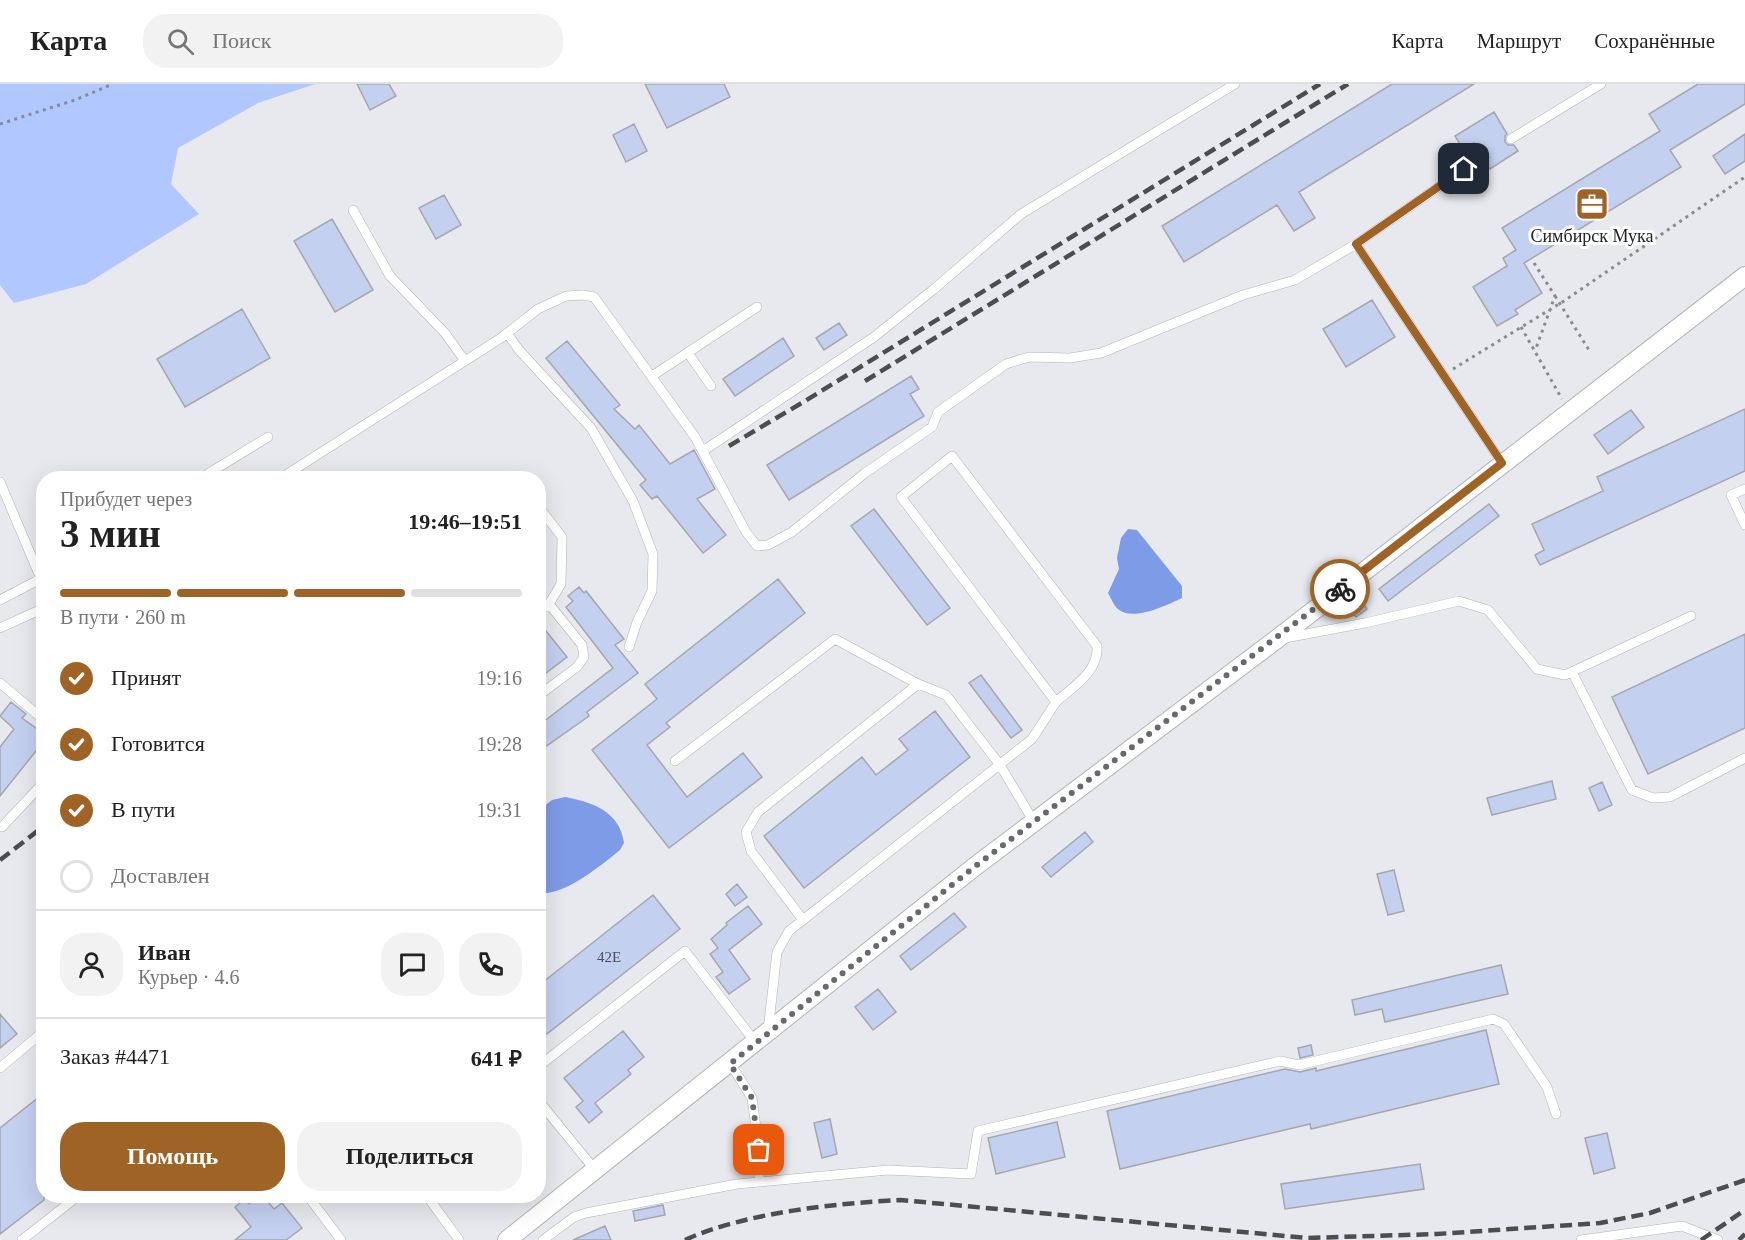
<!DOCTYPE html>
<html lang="ru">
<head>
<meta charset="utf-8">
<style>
	body { margin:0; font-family:Georgia,serif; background:#f2f2f2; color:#222; height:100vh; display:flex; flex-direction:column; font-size:22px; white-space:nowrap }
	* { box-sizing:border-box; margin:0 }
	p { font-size:20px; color:#767676 }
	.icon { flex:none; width:33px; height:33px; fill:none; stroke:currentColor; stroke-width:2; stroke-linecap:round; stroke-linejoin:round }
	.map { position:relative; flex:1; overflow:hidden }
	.sheet { position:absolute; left:36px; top:387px; width:510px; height:732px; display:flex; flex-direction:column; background:#fff; border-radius:24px; box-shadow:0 6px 24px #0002 }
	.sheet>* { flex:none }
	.pin { position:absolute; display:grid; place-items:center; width:51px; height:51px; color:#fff; margin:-26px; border-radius:12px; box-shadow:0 3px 9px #0006 }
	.courier { position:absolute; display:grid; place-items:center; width:60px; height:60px; margin:-30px; border:4px solid #9f6325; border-radius:50%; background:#fff; color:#222; box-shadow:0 2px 8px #0007 }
	.summary em { font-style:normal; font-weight:600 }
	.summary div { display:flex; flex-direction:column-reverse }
	.summary { display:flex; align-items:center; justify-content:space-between; height:102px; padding:0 24px }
	h1 { font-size:39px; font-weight:600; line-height:45px }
	.bar { display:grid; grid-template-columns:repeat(4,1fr); gap:9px 6px; align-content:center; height:72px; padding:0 24px }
	.bar i { height:8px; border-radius:4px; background:#e0e0e0 }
	.bar .selected { background:#9f6325 }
	.bar p { grid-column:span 4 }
	.line { display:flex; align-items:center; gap:15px; padding:0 24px; border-top:2px solid #e0e0e0 }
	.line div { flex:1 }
	.round { display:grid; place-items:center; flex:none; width:63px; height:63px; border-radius:24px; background:#f2f2f2 }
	ol { padding:0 24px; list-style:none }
	li { display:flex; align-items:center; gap:18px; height:66px }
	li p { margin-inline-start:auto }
	li .icon { padding:6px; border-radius:50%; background:#9f6325; color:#fff; stroke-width:4 }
	li:last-child { color:#767676 }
	li i { width:33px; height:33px; border:3px solid #e0e0e0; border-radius:50% }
	.primary-button { display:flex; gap:12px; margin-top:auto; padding:12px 24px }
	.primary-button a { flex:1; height:69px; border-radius:24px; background:#9f6325; color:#fff; font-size:24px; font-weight:600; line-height:69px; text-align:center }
	.primary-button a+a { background:#f2f2f2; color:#222 }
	header { display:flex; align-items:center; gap:36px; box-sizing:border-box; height:84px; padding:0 30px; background:#fff; border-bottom:2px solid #e0e0e0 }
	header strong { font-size:28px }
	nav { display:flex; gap:33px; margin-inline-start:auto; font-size:21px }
	.search { width:420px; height:54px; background:#f2f2f2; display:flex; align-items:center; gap:15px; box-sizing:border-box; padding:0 21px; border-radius:24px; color:#767676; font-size:22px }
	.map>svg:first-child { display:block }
	.green { fill:#b0c7ff }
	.water { fill:#7d9be6 }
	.building { fill:#c3d0f0; stroke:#a5a7ac; stroke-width:1.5 }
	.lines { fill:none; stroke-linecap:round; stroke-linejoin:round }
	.lane-casing { stroke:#b1b3b8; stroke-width:10 }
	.street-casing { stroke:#b1b3b8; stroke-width:20 }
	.path { stroke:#8a8b8f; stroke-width:3; stroke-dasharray:3 4.5; stroke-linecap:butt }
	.lane { stroke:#fff; stroke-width:9 }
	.street { stroke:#fff; stroke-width:18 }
	.rail { stroke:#4c4d4f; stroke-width:4.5; stroke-dasharray:12 6; stroke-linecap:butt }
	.done { stroke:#68696c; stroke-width:6; stroke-dasharray:0 10.8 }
	.route { stroke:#9f6325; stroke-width:8 }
	.labels { text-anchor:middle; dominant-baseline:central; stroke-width:6; stroke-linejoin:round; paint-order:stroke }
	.number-label { font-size:15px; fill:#4b4f58 }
	.poi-label { font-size:18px; fill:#232426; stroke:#fff }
</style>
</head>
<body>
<header>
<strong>Карта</strong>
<div class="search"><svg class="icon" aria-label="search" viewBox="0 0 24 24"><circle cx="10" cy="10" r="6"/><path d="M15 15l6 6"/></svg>Поиск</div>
<nav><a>Карта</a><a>Маршрут</a><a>Сохранённые</a></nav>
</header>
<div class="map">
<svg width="1745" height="1156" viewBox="0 0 1745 1156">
	<rect width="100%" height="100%" fill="#e7e9ee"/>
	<path class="green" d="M0,0H315L258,19L178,64L171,100L199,130L86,200L14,219L0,201Z"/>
	<path class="water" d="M1128,445L1137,446L1182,502V514C1167,521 1133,538 1118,525C1114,522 1111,514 1108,509L1119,485L1117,474L1121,454Z
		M565,713C593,718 620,728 624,759L620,766C600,782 565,812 539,809V726L552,716Z"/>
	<path class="building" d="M357,0H389L396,12L370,26Z
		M645,0H724L730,13L667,44Z
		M1392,0H1474L1299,108L1315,134L1294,147L1277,121L1184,178L1162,142Z
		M1698,0H1745V20L1670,66L1681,83L1524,179L1542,209L1515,226L1518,230L1497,242L1473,203L1507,182L1503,174L1516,166L1502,144L1660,47L1649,30Z
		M1494,28L1507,50L1505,52V58L1508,61H1514L1518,67L1490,85L1486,79L1489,73L1487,69L1479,67L1474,59L1463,65L1455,52Z
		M634,40L647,67L626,78L613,51Z
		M1745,50V77L1725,90L1713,72Z
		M444,111L461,141L436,155L419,124Z
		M332,135L373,206L335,228L294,157Z
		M1372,216L1395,253L1346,283L1323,245Z
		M242,225L270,274L185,323L157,275Z
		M839,239L847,251L824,266L816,254Z
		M783,254L794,272L735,312L723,295Z
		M567,257L620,321L614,325L635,345L639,341L670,380L694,366L715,405L697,415L726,451L703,469L657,412L652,415L640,401L646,396L546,274Z
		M911,292L919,305L910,310L924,332L789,416L767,381Z
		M1745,325V387L1540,481L1535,471L1544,466L1532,440L1603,407L1597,393Z
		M1631,326L1644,343L1608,370L1594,351Z
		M1489,420L1499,432L1388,517L1379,505Z
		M874,425L950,524L927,541L851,442Z
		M778,495L805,529L666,639L670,643L647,661L687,713L743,669L762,693L669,764L592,666L657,615L645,600Z
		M579,503L584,509L586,507L624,555L615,561L638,589L587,628L589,632L538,668V642L613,584L566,523L573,517L568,512Z
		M1359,514L1367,525L1356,533L1348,523Z
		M538,537L567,573L538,595Z
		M1745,550V644L1648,690L1612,613Z
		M981,591L1022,646L1011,654L969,599Z
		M11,618L26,630L22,634L44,650V657L0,712V663L14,645L0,632Z
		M935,627L970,673L804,804L764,752L862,673L876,691L908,666L899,655Z
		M1552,697L1556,715L1492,731L1487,714Z
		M1602,698L1612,721L1599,727L1589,704Z
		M1085,748L1093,758L1051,793L1042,783Z
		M1394,786L1404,827L1388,831L1377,790Z
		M737,800L747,813L735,822L726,810Z
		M653,811L680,845L538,957V902Z
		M748,822L762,840L729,866L750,895L729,910L716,893L723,888L710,870L718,864L711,855L727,841L726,839Z
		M954,829L966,843L911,886L900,872Z
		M1501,881L1508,910L1385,938L1382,925L1355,931L1352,916Z
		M878,905L896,928L873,946L855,923Z
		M0,930L17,950L0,964Z
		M1486,946L1499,1000L1311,1045L1310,1040L1120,1085L1107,1027L1285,985L1300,988L1316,984V987Z
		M623,947L644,973L628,986L631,990L595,1019L602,1028L589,1039L576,1023L583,1017L564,994Z
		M1311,961L1313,971L1300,974L1298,964Z
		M44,1009V1116L0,1150V1044Z
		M830,1035L837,1070L822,1074L814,1039Z
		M1057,1038L1065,1073L996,1090L988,1054Z
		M1607,1049L1615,1084L1594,1090L1585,1054Z
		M1420,1080L1424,1105L1285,1125L1281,1100Z
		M259,1112H263L274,1125L282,1119L302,1144L286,1156H235L251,1143L235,1123L245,1115L249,1120Z
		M663,1121L665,1131L635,1137L633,1127Z
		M605,1142L611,1156H573Z"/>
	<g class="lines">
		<g class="lane-casing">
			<path id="lane" d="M1511,55L1601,0
				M1482,73L1356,160L1502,379
				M353,126L390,192L445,249L465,277
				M507,249L519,266L591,344L633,417L653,470L652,507L637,538L629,563
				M688,269L711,302
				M652,292L757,223
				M703,367L874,253L934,205L1021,130L1235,0
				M201,394L268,353
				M281,394L501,254L538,225L566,212L583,211L594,213L695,353L746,448L757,462L768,461L792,448L865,389L932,343L938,328L1006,280L1029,273L1070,274L1101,269L1243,211L1295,196L1356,160
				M0,398L41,495
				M1745,405L1731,411L1745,441
				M538,422L562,453L561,500L549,520L538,528
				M0,516L44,493
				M0,544L44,524
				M1285,554L1365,539L1459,517L1488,526L1537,585L1565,591L1691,532
				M1572,588L1632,706L1653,714L1670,713L1745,674
				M0,599L44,636
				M538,612L577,583L584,573L582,561L549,520
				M675,677L835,555L918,600
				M2,743L44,698
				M803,836L751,767L746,748L758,728L918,600L946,611L1000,681L1034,738
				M768,947L777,868L789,847L1032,655L1056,618L901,413L952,372L1097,562C1099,587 1074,602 1056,618
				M730,979L752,1014L759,1066V1098L888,1086L971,1090L978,1047L1280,977L1299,981L1493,935L1504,940L1547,1003L1556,1030
				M538,983L685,867L756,959
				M0,984L44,947
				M538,1016L595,1086
				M308,1112L341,1156
				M427,1112L459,1156
				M22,1156L78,1112
				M543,1156L574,1133L586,1129L737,1100L759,1098
				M1581,1156L1682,1142L1718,1156"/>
		</g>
		<g class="street-casing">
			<path id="street" d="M507,1156L973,784L1277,555L1745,192"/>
		</g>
		<path class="path" d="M0,40L75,16L113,0
			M1534,179L1555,212L1535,267
			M1555,212L1589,266
			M1521,243L1562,315
			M1453,285L1564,217L1745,93"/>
		<use href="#lane" class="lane"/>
		<use href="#street" class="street"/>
		<path class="rail" d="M865,297L1348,0
			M729,362L805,317L1320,0
			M0,776L44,742
			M685,1156C743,1129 837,1119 901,1116L1307,1154L1437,1150L1600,1139L1650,1129L1745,1096
			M1701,1156L1745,1126
			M1739,1156L1745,1150"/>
	</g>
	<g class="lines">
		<path class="done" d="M759,1066L752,1014L730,980L973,784L1340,505"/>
		<path class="route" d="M1340,505L1502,379L1356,160L1464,85"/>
	</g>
	<defs>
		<g id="office-square" transform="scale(1.725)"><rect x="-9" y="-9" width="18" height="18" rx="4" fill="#9f6325" stroke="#fff"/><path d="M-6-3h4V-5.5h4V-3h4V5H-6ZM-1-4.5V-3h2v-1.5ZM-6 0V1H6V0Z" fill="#fff"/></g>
	</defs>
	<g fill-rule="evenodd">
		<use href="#office-square" x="1592" y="120"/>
	</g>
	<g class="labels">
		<g class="number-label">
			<text x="609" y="873">42Е</text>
		</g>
		<g class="poi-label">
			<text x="1592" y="152">Симбирск Мука</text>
		</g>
	</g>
</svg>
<div class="pin" style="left:759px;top:1066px;background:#ea580c"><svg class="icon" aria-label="bag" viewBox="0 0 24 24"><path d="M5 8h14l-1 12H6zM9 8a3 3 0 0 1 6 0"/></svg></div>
<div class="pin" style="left:1464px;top:85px;background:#1f2937"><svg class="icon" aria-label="home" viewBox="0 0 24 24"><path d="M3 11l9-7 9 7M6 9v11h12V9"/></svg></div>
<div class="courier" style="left:1340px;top:505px"><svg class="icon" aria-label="bike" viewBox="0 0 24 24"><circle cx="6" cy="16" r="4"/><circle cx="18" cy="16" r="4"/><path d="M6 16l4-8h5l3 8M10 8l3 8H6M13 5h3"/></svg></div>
<section class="sheet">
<div class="summary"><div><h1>3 мин</h1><p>Прибудет через</p></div><em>19:46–19:51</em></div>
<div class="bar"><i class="selected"></i><i class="selected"></i><i class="selected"></i><i></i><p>В пути · 260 m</p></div>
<ol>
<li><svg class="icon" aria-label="check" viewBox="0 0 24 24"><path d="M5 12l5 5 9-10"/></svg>Принят<p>19:16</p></li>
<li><svg class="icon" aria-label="check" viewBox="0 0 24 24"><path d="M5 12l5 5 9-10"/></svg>Готовится<p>19:28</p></li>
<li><svg class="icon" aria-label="check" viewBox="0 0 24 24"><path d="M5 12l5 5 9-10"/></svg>В пути<p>19:31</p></li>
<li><i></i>Доставлен</li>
</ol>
<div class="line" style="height:108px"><a class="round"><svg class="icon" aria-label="person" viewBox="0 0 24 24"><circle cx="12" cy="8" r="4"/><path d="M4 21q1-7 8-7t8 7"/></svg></a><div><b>Иван</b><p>Курьер · 4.6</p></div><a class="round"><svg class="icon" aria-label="chat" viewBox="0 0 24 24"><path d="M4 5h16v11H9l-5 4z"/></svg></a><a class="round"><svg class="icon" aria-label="phone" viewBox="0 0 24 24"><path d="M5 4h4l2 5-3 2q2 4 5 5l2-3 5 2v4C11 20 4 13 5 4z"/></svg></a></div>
<div class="line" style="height:78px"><div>Заказ #4471</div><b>641 ₽</b></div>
<div class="primary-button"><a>Помощь</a><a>Поделиться</a></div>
</section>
</div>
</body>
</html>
